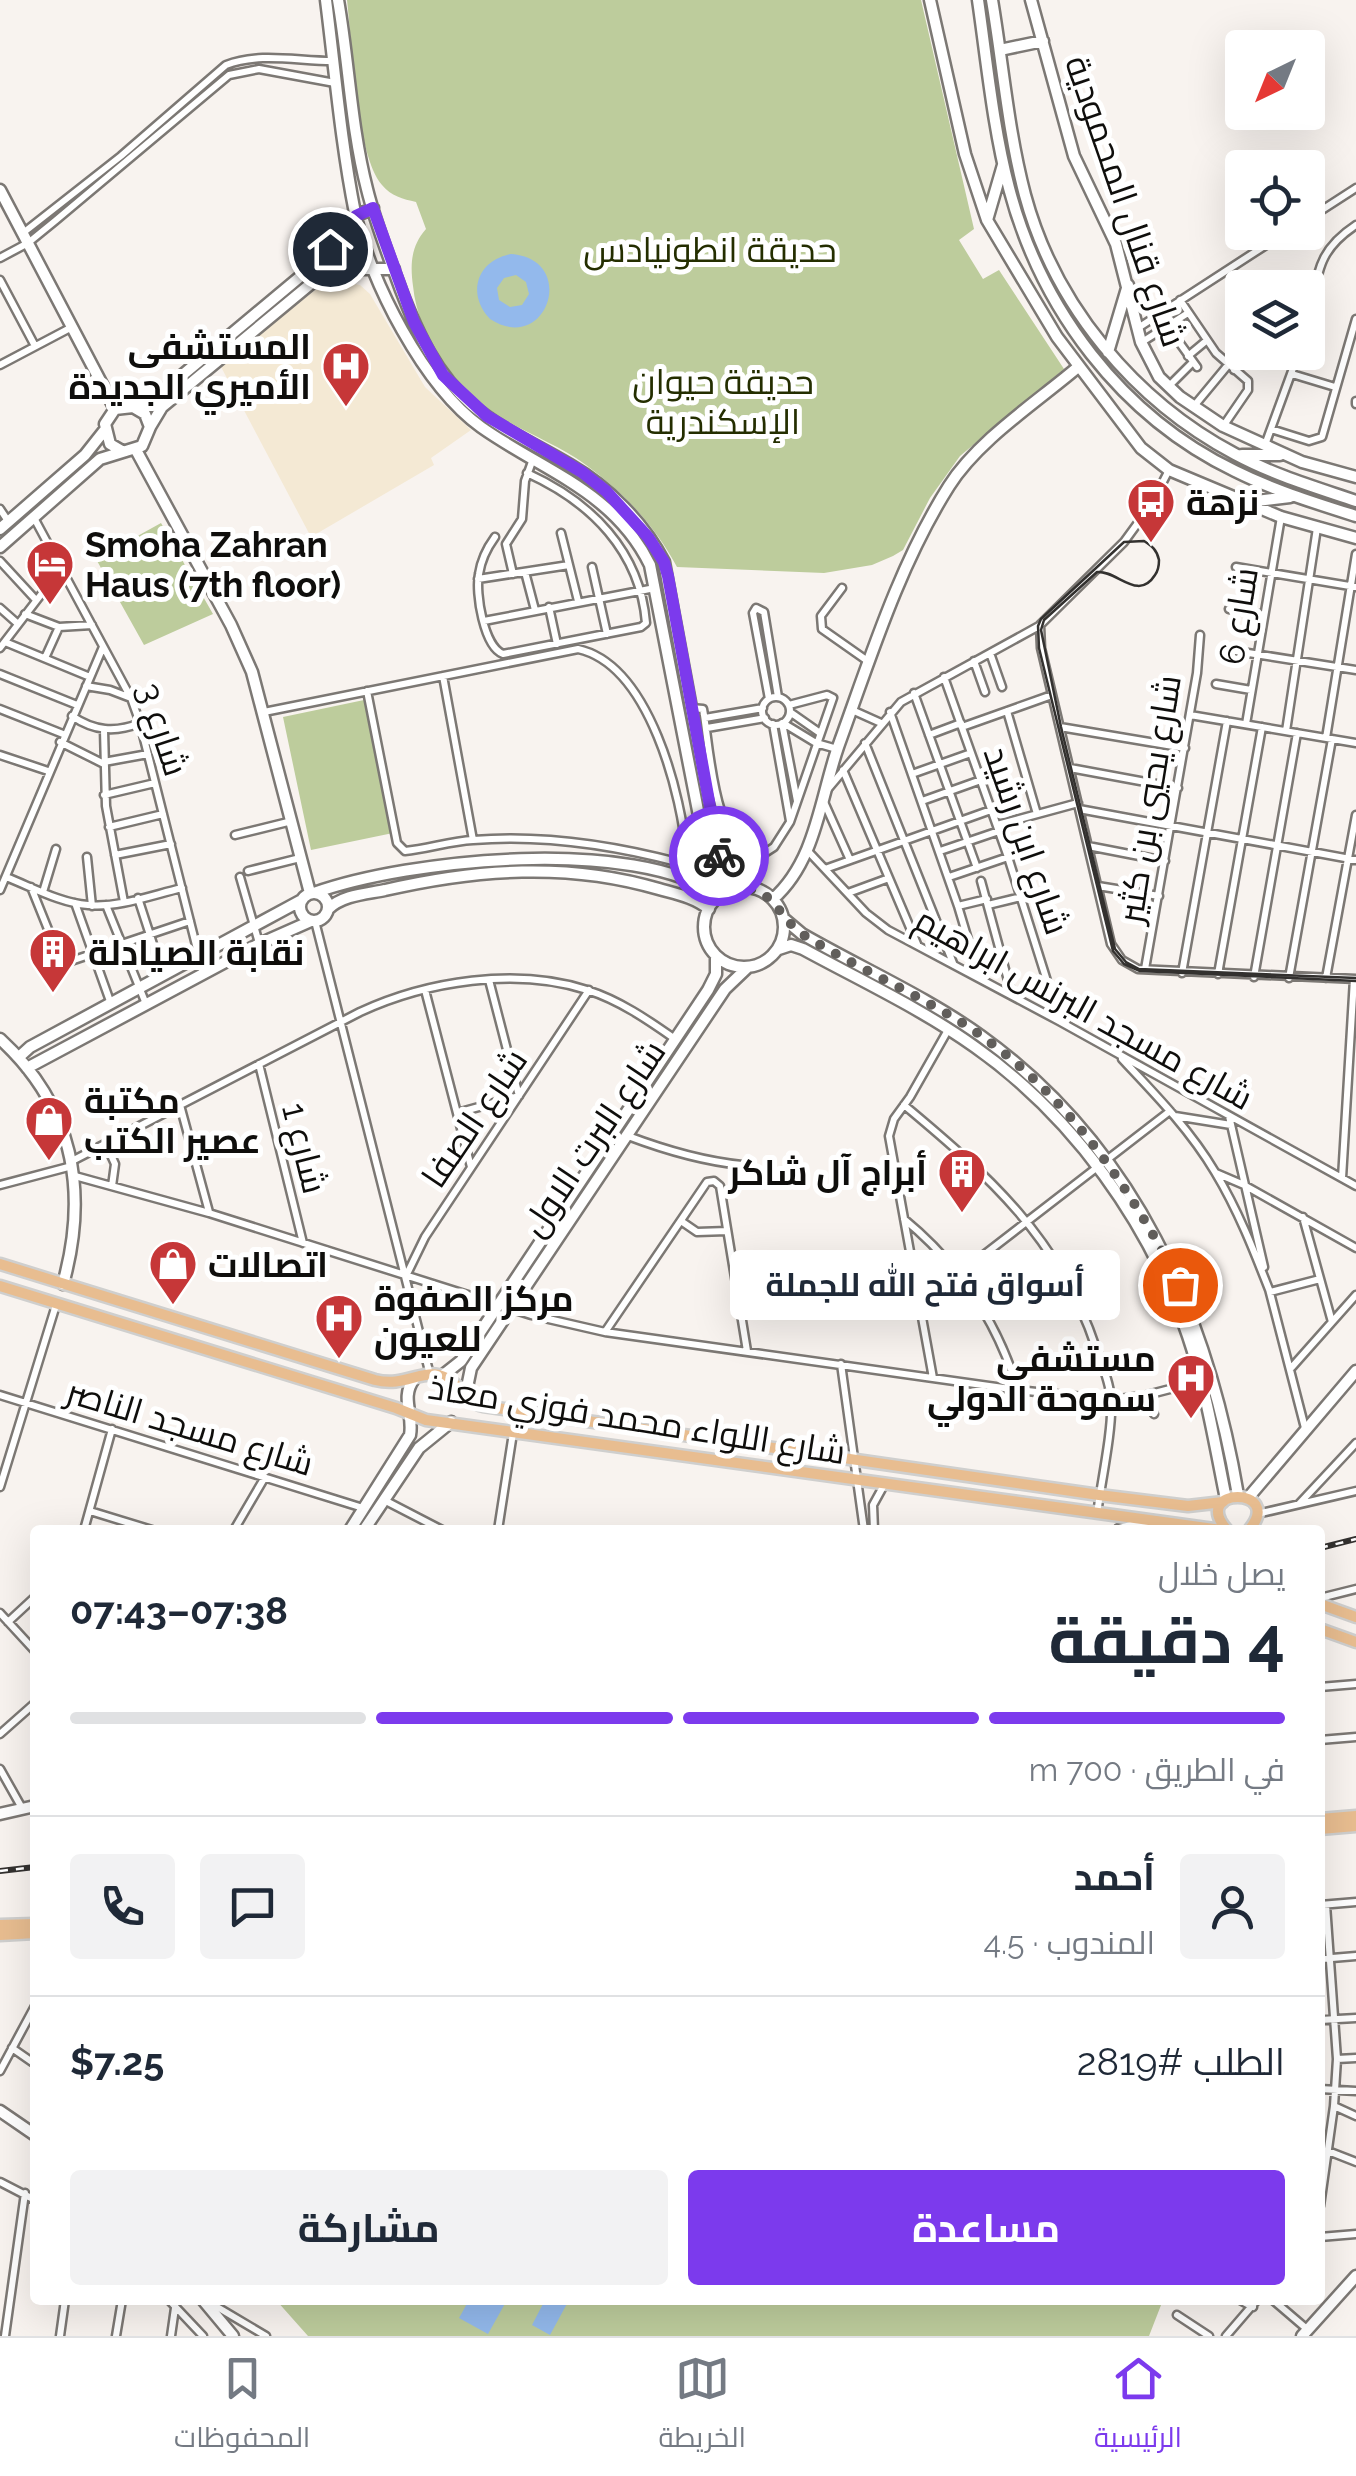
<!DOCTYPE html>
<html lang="ar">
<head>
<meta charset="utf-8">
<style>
	body { margin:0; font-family:Raleway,Cairo,sans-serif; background:#f2f2f3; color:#1f2937; direction:rtl; height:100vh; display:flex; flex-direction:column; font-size:38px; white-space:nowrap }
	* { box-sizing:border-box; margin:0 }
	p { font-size:32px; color:#747a83 }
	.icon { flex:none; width:55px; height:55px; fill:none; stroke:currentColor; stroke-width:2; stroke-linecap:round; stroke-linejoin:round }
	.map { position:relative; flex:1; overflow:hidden; direction:ltr }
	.side { position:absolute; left:30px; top:1525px; width:1295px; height:780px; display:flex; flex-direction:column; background:#fff; border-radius:10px; box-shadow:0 10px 40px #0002; direction:rtl }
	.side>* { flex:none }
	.needle { width:65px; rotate:223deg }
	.fabs { position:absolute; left:1225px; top:30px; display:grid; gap:20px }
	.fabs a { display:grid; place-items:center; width:100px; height:100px; border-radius:10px; background:#fff; box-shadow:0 10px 40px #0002; font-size:50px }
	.pin { position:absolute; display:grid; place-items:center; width:85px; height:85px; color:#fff; margin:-42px; border:5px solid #fff; border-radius:50%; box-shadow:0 2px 10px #0007 }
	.courier { position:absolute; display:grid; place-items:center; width:100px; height:100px; margin:-50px; border:8px solid #7c3aed; border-radius:50%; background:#fff; color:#222; box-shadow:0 2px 12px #0007 }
	.bubble { position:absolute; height:70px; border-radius:10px; background:#fff; box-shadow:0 10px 40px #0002; font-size:32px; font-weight:700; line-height:70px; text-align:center; direction:rtl }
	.headline em { font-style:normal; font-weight:700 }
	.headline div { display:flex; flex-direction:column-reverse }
	.headline { display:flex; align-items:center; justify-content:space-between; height:170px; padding:0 40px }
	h1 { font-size:65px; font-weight:700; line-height:75px }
	.bar { display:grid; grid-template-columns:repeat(4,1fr); gap:15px 10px; align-content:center; height:120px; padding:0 40px }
	.bar i { height:12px; border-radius:8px; background:#e0e1e3 }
	.bar .on { background:#7c3aed }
	.bar p { grid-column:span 4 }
	.line { display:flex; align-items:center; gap:25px; padding:0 40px; border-top:2px solid #e0e1e3 }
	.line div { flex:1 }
	.round { display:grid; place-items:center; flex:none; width:105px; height:105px; border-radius:10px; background:#f2f2f3 }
	.action { display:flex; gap:20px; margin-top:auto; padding:20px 40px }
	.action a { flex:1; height:115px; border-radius:10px; background:#7c3aed; color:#fff; font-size:40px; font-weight:700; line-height:115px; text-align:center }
	.action a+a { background:#f2f2f3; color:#1f2937 }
	.menu { display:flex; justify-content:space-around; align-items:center; height:140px; border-top:2px solid #e0e1e3; background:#fff; font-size:28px; color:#747a83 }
	.menu a { display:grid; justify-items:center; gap:5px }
	.menu .on { color:#7c3aed }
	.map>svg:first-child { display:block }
	.medical { fill:#f4e9d4 }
	.green { fill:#bdcc9c }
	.water { fill:#93b9ec; fill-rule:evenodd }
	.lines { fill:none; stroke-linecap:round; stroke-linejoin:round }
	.street-casing { stroke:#7c7874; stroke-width:11 }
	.secondary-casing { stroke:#7c7874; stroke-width:15 }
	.primary-casing { stroke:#cfcfce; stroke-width:15 }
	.street { stroke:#fff; stroke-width:6 }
	.secondary { stroke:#fff; stroke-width:10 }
	.primary { stroke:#e8bd90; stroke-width:10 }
	.tram { stroke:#33312f; stroke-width:2.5 }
	.rail-casing { stroke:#33312f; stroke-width:6 }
	.rail { stroke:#fff; stroke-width:2.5; stroke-dasharray:8; stroke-linecap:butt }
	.done { stroke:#615e5b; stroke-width:10; stroke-dasharray:0 18 }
	.route { stroke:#7c3aed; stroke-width:12 }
	.labels { text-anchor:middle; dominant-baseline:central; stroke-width:10; stroke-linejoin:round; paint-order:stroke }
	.street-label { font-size:35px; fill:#0f0e0c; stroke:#fff }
	.park-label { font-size:35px; fill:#242e00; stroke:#fff }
	.poi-label { font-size:35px; font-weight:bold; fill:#0f0e0c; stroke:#fff; text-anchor:start }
</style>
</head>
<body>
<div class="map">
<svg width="1356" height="2336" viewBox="0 0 1356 2336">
	<rect width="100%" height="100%" fill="#f8f3ef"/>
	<path class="medical" d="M334,280L360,285L370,294L425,387L471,430L431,458L434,465L311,537L220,365L323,284Z"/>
	<path class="green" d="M347,0H921L974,229L959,240L983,279L999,270L1064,369L960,456L930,498L903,550L893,556L872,565L824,573L677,567C656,527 622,491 586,465C559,445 527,434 499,416C456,388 418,338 413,286C410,264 411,246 426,229L416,202C403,199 391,196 382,185C356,154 352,43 347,0Z
		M161,523L213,614L144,645L96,559Z
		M364,700L393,833L311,850L283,717Z
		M276,2300H1163L1149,2336H308Z"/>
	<path class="water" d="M511,254C579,259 547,356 490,319C466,294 477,260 511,254ZM516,275L526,282L529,294L522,305L510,307L499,300L497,288L504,278Z
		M469,2300H507L488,2334L459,2318Z
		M545,2300H569L550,2335L532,2325Z"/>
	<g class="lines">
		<g class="street-casing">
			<path id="street" d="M1308,219L1356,188
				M23,233L121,156L226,65C259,52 297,61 332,61
				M0,258L28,243L55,221L229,75L259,69L335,83
				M0,280L35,346
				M1180,300L1216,353L1248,381V390L1224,425
				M1308,319C1319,275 1315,252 1356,225
				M1138,328L1286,232
				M1142,342L1188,313
				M1179,342L1197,367
				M1188,356L1206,341
				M0,365L72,327
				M1234,370L1242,346
				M1292,374L1335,387
				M1169,386L1193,362
				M1356,401V404
				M1194,406L1228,365
				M1271,429L1309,441L1322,437L1356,319
				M1265,445L1299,352
				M1169,470L1151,505L1124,542L1040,625L1041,648L1111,944L1122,960L1138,969L1356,979
				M0,509L8,521
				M33,516L131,698L140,723L203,973
				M561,533L578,601
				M495,537C487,548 481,560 479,574C475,593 484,647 503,654L641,627L646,623C640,551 591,502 527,473
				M0,561L36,600
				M592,567L607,634
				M1236,567L1356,587
				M525,572L535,610
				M513,574L506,544L522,519L525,481L533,459
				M478,579L569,565
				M842,588L821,616L822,629L869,662
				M549,607L557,644
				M0,608L18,624
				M1229,609L1264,615
				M25,614L59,627L92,625
				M484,621L655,588
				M5,642L90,677
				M0,648L43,592L64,572
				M1223,649L1356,670
				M990,653L1002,687
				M45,658L59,627
				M974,661L985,692
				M0,674L77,705
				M443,676L473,840
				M944,677L1008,857L1059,1019
				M1216,684L1251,690
				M86,686L110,690L131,698
				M914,693L977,868
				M762 711a14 14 0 1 1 28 0a14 14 0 1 1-28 0Z
				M769,699L753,613L756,608L764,612L778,697
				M691,708L703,709C710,747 713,851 760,856L774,847L790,822L833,698L827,695L789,705
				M0,709L63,734
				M852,710L881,723
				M1007,711L1037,814
				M264,712L578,649C650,665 682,796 687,859L681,863C613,845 544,834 473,840C450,841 428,849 405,851L397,843L367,691
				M790,712L820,733
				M890,712L958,906L979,976
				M1190,715L1356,743
				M72,716C94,731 115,733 140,723
				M705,718L763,708
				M782,723L797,801
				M783,723L816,743L837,749
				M773,724L790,821
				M1246,724L1281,517
				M962,727L1052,695
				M1060,727L1185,748
				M707,728L765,718
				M104,730L106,806L124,902
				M1286,731L1317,528
				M929,735L961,723
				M1326,738L1356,554
				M60,742L104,764
				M865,743L953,963
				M0,755L48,771
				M104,762L148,754
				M1070,768L1178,788
				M843,770L917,944
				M912,774L971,753
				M827,790L901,702L1039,626
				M104,795L155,783
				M922,801L981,780
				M824,802L850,860
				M1079,809L1356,860
				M997,825L1078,803
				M109,827L163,814
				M235,835L292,821
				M1088,846L1165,861
				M807,850L866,913L888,930L1059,1021L1356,1186
				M940,851L999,831
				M115,855L171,844
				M87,857L92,906
				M825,869L991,810
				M248,871L300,858
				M6,877C32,887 60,903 88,905C119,908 152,895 182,888
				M240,877L259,943
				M949,877L1008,857
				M981,881L1012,995
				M1098,886L1159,896
				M31,887L62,964L190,921
				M0,890L103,647
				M43,892L56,849
				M848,893L889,878
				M138,898L163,975
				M75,903L111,1004
				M106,905L146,1004
				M988,905L1021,897
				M958,906L987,899
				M315,921L430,1375
				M1145,969L1197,673L1200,635
				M1182,973L1227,721
				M1218,974L1262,727
				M1254,977L1297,733
				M1289,978L1332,739
				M1326,978L1356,815
				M425,990L471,1167
				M1122,1059C1156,1095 1190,1130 1215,1172C1238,1210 1254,1251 1270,1292L1320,1279
				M259,1064L303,1243
				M180,1105L209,1212
				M904,1105C989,1176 1060,1239 1096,1348C1102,1364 1110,1383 1111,1400C1113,1429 1101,1483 1097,1514
				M457,1113L519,1096L489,980
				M1175,1116L1231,1125
				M1229,1116L1264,1267
				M628,1136C665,1150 702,1161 742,1165
				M106,1144L115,1164L112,1186
				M72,1161L360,1012C427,981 516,967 587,990C619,1000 648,1020 675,1039
				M1216,1173L1244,1185L1356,1248
				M75,1176L209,1213L531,1315L605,1332L1018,1390L1111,1400L1143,1396L1201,1381
				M1342,1178L1354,979
				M0,1185L72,1166
				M1303,1217L1332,1322
				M904,1219C960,1265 997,1321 1018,1390
				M681,1221L697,1232L727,1231
				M407,1274L425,1237L589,990
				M1269,1289L1305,1428
				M919,1305L1170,1111
				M605,1332L707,1182L714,1181L720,1186L747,1351
				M841,1364L864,1530
				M1292,1367L1356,1295
				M933,1378L889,1136L894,1119L910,1097L948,1030
				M0,1395L363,1508
				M1143,1396L1154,1414
				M0,1487L56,1305
				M384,1500L442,1530
				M1299,1504L1356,1443
				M90,1511L152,1530
				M1257,1514L1356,1491
				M84,1530L112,1429
				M234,1530L265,1477
				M498,1530L513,1433
				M874,1530L873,1505L884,1485
				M1320,1598L1356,1589
				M0,1613L35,1651
				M8,1622L35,1597
				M1320,1687L1356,1684
				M0,1734L35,1703
				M1320,1740L1356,1737
				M0,1769L22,1808
				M1320,1905L1356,1902
				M1320,1959L1356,1956
				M1320,2020L1356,2018
				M12,2048L35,2064
				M1337,2059L1356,2058
				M0,2071L35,2006
				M1320,2089L1356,2091
				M1334,2106L1356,2116
				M1328,2151L1356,2162
				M0,2182L35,2200
				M1320,2206L1334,2106L1337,2059L1326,1905
				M1320,2237L1356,2234
				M169,2300L203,2336
				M1240,2300L1253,2307
				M1273,2300L1308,2330
				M207,2301L266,2336
				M1177,2315L1209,2336
				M5,2336L25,2193
				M60,2336L65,2300
				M116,2336L122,2300
				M171,2336L175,2308
				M1226,2336L1257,2300"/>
		</g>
		<g class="secondary-casing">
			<path id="secondary" d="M326,0C335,71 341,143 355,213C370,281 424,386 481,427C543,471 614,491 650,565L710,872L721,894
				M338,0C349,63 351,127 367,189C375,222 389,257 401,290C418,334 436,374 472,405C501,430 537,445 570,465C608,487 644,523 664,562L719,858L733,889
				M930,0L965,154L987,220L1057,337L1141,448L1169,470L1281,517L1356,538
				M978,0C987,62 993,127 1009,188C1041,309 1121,416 1235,471C1273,490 1315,503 1356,516
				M992,0C1003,65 1008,131 1025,195C1055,306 1135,401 1235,454C1274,475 1315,487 1356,501
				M1031,0L1074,156L1116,244L1141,342L1159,377L1180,397L1223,426L1302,462L1356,477
				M1000,50L1043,41
				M0,190L115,409
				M987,220L1003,165
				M1108,352L1128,285
				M133,407L155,398L319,261L356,216L373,208
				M150,427L162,407L319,277L339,269H394
				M136,450L231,625L252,672L310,893
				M1242,455H1280
				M1248,502L1290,497
				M0,529L85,455L104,431
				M0,547L100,459L142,446L150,427L145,414L133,407L115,409L105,424L110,444L122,451
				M704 927a40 40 0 1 1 80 0a40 40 0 1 1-80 0Z
				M300 907a14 14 0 1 1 28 0a14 14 0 1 1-28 0Z
				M314,893C409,859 634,836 719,896
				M773,899C816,861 820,799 838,747C870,659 899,565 949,486C978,440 1037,402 1078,367
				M328,909C343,895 365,894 385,890C476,869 568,862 659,889C677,894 694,897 709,909
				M783,918L802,934C861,968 925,996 981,1036C1135,1147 1207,1313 1238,1495
				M779,949L791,945L803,949C860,980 922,1009 975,1047C1073,1116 1150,1223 1188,1336C1206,1389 1215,1445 1226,1499
				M0,1039C73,1106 89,1191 63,1284
				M19,1057L30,1047L300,901
				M27,1068L259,944L311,921
				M442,1376L461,1361L708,990L716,974V956
				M465,1397L471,1368L725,989L747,968
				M1248,1498L1356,1371
				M350,1530L410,1435C414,1414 400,1398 414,1379
				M364,1530L419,1448L451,1422
				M1119,1530L1150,1522
				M0,1814L35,1806
				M0,2111L35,2135
				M203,2300L233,2336
				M1302,2336L1356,2276"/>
		</g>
		<g class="primary-casing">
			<path id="primary" d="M0,1264L375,1380C403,1387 418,1371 439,1375C459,1380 463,1401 483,1406L1099,1495L1188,1506L1223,1502
				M0,1286L396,1408L426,1420L1221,1530
				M1227,1530C1189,1486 1286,1486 1249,1530
				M1320,1604L1356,1617
				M1320,1629L1356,1642
				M1320,1819L1356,1816
				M1320,1829L1356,1826
				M0,1925L35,1924
				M0,1935L35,1933"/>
		</g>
		<use href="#street" class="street"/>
		<use href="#secondary" class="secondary"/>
		<use href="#primary" class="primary"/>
		<path class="tram" d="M1356,978L1139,969L1126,962L1115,949L1061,727L1041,630L1044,620L1097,572C1117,570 1138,602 1155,575C1158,571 1159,565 1159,560C1157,550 1152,546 1144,541L1124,542L1041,619L1038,626L1039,648L1113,951L1124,964L1140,971L1356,981"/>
		<g class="rail-casing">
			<path id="rail" d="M1320,1548L1356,1539
				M0,1871L35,1867"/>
		</g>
		<use href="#rail" class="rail"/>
	</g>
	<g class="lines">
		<path class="done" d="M719,856L733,889C772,883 776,915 802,934C852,965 906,989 956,1019C1058,1082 1127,1180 1180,1285"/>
		<path class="route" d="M330,249L356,216L373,208L414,322L443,375L487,416L582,472L606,491L648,537L664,562L668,576L719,856"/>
	</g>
	<defs>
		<g id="hospital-pin" transform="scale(2.5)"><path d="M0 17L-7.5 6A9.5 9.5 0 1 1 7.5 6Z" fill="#c63738" stroke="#fff"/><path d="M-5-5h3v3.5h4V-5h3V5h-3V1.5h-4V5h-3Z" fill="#fff"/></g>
		<g id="bus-pin" transform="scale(2.5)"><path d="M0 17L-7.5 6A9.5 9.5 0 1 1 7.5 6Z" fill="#c63738" stroke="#fff"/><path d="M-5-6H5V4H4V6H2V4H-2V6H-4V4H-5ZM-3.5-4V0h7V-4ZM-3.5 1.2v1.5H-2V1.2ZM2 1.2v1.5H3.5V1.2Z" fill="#fff"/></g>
		<g id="hotel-pin" transform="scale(2.5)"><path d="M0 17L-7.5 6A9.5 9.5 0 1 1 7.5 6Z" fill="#c63738" stroke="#fff"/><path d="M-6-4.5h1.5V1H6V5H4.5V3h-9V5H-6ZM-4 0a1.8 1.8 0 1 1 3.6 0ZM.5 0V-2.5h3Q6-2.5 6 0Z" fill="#fff"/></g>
		<g id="building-pin" transform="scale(2.5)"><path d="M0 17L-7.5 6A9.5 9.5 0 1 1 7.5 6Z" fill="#c63738" stroke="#fff"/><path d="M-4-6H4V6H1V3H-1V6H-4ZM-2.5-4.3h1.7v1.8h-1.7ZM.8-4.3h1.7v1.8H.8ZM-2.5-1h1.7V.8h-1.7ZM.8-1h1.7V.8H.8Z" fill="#fff"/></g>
		<g id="shop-pin" transform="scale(2.5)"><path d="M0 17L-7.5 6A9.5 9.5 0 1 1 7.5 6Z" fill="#c63738" stroke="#fff"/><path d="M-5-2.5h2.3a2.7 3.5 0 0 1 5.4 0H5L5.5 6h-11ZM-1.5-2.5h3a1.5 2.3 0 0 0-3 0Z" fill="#fff"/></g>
	</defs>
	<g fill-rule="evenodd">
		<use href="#hospital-pin" x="346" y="366"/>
		<use href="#bus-pin" x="1151" y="502"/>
		<use href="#hotel-pin" x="50" y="564"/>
		<use href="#building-pin" x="53" y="952"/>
		<use href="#shop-pin" x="49" y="1120"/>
		<use href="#building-pin" x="962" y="1172"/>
		<use href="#shop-pin" x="173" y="1264"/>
		<use href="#hospital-pin" x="339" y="1318"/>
		<use href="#hospital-pin" x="1191" y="1378"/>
	</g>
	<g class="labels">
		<g class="street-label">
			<text transform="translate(1126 201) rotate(71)">شارع قنال المحمودية</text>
			<text transform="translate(1238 616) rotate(-81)">شارع 6</text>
			<text transform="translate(163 729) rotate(72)">شارع 3</text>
			<text transform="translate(1149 799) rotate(-81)">شارع يحيي بن كثير</text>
			<text transform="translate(1027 840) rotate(71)">شارع ابن رشيد</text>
			<text transform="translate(1084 1008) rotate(29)">شارع مسجد البرنس ابراهيم</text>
			<text transform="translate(474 1118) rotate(-56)">شارع الصفا</text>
			<text transform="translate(593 1138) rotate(-56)">شارع البرت الاول</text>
			<text transform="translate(305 1148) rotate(76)">شارع 1</text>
			<text transform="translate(637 1419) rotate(9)">شارع اللواء محمد فوزي معاذ</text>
			<text transform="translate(190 1427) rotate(17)">شارع مسجد الناصر</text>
		</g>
		<g class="park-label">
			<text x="710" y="249">حديقة انطونيادس</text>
			<text x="723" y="381">حديقة حيوان<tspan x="723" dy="40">الإسكندرية</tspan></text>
		</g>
		<g class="poi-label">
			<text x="311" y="346" text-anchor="end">المستشفى<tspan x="311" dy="40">الأميري الجديدة</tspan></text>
			<text x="1186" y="502">نزهة</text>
			<text x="85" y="544">Smoha Zahran<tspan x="85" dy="40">Haus (7th floor)</tspan></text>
			<text x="88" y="952">نقابة الصيادلة</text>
			<text x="84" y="1100">مكتبة<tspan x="84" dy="40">عصير الكتب</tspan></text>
			<text x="927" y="1172" text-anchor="end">أبراج آل شاكر</text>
			<text x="208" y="1264">اتصالات</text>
			<text x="374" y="1298">مركز الصفوة<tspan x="374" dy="40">للعيون</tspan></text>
			<text x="1156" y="1358" text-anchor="end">مستشفى<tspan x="1156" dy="40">سموحة الدولي</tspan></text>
		</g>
	</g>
</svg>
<div class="fabs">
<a><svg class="needle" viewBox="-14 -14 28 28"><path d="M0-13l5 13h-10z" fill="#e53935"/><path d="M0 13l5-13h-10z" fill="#747a83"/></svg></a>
<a><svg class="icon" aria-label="locate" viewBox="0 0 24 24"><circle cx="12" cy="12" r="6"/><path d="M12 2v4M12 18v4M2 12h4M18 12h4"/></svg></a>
<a><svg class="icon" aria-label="layers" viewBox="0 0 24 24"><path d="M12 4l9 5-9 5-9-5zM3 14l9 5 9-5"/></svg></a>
</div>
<div class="pin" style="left:1180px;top:1285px;background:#ea580c"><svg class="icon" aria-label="bag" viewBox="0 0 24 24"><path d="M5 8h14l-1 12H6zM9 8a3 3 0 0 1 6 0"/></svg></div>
<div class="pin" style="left:330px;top:249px;background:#1f2937"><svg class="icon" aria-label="home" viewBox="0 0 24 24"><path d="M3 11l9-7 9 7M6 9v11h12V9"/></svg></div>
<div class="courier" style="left:719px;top:856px"><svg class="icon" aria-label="bike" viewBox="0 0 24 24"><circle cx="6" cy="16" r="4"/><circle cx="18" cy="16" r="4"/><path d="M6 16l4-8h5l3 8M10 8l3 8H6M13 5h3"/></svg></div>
<div class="bubble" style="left:730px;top:1250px;width:390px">أسواق فتح الله للجملة</div>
<section class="side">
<div class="headline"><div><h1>4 دقيقة</h1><p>يصل خلال</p></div><em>07:38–07:43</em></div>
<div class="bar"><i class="on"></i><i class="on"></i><i class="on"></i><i></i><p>في الطريق · 700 m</p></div>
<div class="line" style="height:180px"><a class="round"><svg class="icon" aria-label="person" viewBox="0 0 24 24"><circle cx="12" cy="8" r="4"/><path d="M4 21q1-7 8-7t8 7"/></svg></a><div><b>أحمد</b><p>المندوب · 4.5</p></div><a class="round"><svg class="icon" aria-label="chat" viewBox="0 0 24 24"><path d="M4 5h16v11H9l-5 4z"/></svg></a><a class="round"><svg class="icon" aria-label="phone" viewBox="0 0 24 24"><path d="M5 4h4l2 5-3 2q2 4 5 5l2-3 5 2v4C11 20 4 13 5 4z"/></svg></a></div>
<div class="line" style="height:130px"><div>الطلب #2819</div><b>$7.25</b></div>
<div class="action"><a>مساعدة</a><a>مشاركة</a></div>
</section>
</div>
<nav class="menu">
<a class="on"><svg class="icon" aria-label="home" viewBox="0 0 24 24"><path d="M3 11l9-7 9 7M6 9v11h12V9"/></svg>الرئيسية</a>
<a><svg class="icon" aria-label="map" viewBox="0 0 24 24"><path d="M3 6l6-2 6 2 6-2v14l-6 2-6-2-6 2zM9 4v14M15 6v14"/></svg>الخريطة</a>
<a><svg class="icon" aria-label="saved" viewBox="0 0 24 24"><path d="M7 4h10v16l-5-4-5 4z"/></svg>المحفوظات</a>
</nav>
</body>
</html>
